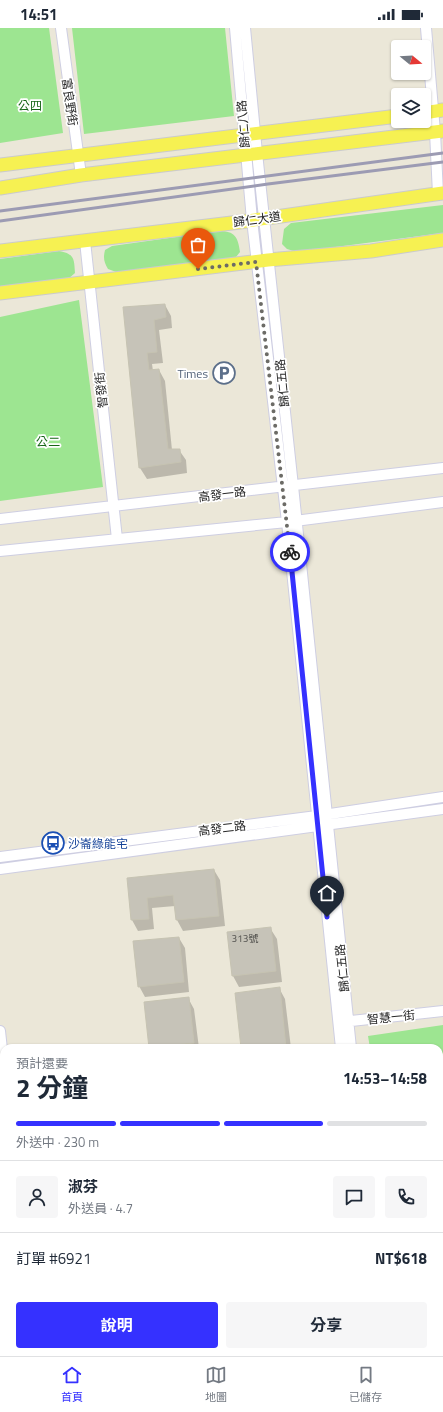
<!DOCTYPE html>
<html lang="zh-TW">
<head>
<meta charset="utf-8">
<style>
	body { margin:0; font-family:"Titillium Web","Noto Sans TC",sans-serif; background:#f6f6f7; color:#1f2937; height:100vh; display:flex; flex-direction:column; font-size:15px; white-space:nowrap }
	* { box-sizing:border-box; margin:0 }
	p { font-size:13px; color:#747a83 }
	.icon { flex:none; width:22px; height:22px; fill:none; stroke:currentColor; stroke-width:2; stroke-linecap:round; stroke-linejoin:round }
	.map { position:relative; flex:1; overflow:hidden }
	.panel { position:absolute; left:0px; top:1016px; width:443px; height:312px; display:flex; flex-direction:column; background:#fff; border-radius:12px 12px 0 0; box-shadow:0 1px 3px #0004 }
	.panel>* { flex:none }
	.needle { width:26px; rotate:108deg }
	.controls { position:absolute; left:391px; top:12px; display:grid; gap:8px }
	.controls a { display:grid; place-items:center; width:40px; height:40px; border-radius:4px; background:#fff; box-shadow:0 1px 3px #0004; font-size:20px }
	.pin { position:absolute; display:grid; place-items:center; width:34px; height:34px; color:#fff; margin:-41px -17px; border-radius:50% 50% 50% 0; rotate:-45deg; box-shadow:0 0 4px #0007 }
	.pin .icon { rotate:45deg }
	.courier { position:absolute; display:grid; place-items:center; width:40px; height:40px; margin:-20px; border:3px solid #3531ff; border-radius:50%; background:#fff; color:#222; box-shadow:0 1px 5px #0007 }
	.summary em { font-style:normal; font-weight:700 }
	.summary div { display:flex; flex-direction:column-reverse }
	.summary { display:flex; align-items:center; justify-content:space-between; height:68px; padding:0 16px }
	h1 { font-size:26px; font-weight:700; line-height:30px }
	.bar { display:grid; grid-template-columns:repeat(4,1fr); gap:6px 4px; align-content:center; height:48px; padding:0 16px }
	.bar i { height:5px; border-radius:3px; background:#e0e1e3 }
	.bar .current { background:#3531ff }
	.bar p { grid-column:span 4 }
	.line { display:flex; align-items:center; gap:10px; padding:0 16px; border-top:1px solid #e0e1e3 }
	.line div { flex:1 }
	.round { display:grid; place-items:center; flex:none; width:42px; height:42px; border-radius:4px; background:#f6f6f7 }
	.primary-button { display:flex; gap:8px; margin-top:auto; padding:8px 16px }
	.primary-button a { flex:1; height:46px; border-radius:4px; background:#3531ff; color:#fff; font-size:16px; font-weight:700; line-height:46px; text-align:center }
	.primary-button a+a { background:#f6f6f7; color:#1f2937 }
	.status { display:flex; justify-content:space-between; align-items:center; height:28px; padding:0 20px; background:#fff; direction:ltr }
	.status svg { height:11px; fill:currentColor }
	.dock { display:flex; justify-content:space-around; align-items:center; height:56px; border-top:1px solid #e0e1e3; background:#fff; font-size:11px; color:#747a83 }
	.dock a { display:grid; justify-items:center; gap:2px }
	.dock .current { color:#3531ff }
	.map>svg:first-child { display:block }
	.green { fill:#9de591 }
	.shadow { fill:#0003 }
	.building { fill:#c6c3b8; stroke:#c6c3b2 }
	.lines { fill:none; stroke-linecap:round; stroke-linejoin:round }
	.minor-casing { stroke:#cecee2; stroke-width:12 }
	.major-casing { stroke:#cbcbcb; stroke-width:15 }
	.minor { stroke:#fff; stroke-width:10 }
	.major { stroke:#f6f152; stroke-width:13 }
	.rail { stroke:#9c9bb3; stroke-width:3 }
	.done { stroke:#6c6b66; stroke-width:4; stroke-dasharray:0 7.2 }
	.route { stroke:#3531ff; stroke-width:5 }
	.labels { text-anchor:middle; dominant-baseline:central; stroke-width:3.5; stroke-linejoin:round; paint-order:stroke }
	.number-label { font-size:10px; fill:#504f4c }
	.street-label { font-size:12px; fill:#282828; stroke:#fff }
	.park-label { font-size:12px; fill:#166616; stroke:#fff }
	.service-label { font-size:12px; fill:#4e5e75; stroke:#fff; text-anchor:end }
	.transit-label { font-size:12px; fill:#164399; stroke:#fff; text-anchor:start }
</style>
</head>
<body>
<div class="status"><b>14:51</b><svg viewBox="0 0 49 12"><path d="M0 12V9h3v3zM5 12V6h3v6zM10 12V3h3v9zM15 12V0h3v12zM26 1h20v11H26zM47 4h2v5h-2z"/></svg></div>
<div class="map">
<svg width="443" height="1328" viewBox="0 0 443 1328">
	<rect width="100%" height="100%" fill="#ebe7d8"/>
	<path class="green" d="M0,0H49L63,105L0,115Z
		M72,0H225L234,88L84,106Z
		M443,177V205L297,224L287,221L282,216L284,201L291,195Z
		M219,203C235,203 238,209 240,224L236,229L230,232L119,245L108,241C104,234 103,230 105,222L112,218Z
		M59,223C75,226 74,231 75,245L67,252L0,259V231Z
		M79,272L103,459L0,473V289Z
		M443,997V1152L439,1153V1020H370L368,1008Z"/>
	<path class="shadow" d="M165,277L171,288L172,300L159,302L163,335L152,336L153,343L159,342L165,353L172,422H179L186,432L187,445L147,451L140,440L124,280Z
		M214,842L220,852L225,898L183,903L177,892L175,878L152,880L154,901L138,903L132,892L128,851Z
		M270,900L277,911L282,954L239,959L233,948L228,905Z
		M179,910L185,920L189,964L145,969L139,958Z
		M279,960L285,971L291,1020H242Z
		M188,970L194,981L199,1020H150L145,975Z
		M439,1181H443V1218H439Z"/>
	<path class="building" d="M165,276L166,289L154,292L157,324L147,325L149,342L159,341L168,421H180L181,434L139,440L123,279Z
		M214,841L219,888L176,892L173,867L147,870L149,891L131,892L127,850Z
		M271,899L276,943L232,948L227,904Z
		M179,909L184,954L138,959L133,913Z
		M280,959L286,1020H241L235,965Z
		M189,969L194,1015L149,1020L144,974Z"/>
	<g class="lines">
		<g class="minor-casing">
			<path id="minor" d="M61,0L81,147
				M235,0L252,192L287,494L341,1020
				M245,0L257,125L293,458L351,1020
				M426,0L435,104L438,166
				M85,213L117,511
				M0,491L443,440
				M0,523L287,494L443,474
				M0,829L317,788L443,769
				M0,841L443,781
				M342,994L443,983
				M0,1003L4,1040
				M0,1122L4,1121
				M0,1145L4,1187
				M439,1157H443
				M17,1324V1328
				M36,1324L37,1328
				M378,1324L379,1328
				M390,1324V1328"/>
		</g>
		<g class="major-casing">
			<path id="major" d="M424,85L443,82
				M0,137L398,88
				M0,160L81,147L443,103
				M0,223L240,194L443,165
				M0,265L268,232L371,223L443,212"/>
		</g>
		<use href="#minor" class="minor"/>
		<use href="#major" class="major"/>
		<path class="rail" d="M0,183L443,125
			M0,193L268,156L443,134"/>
	</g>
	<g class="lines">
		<path class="done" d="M198,241L256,234L290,524"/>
		<path class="route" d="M290,524L327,889"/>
	</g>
	<defs>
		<g id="parking-ring" transform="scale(1.15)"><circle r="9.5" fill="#fff" stroke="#5c6f8a" stroke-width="1.5"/><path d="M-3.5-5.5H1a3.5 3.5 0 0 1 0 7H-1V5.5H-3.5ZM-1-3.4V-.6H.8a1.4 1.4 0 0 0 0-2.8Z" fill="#5c6f8a"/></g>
		<g id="bus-ring" transform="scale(1.15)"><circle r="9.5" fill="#fff" stroke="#1a4fb4" stroke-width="1.5"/><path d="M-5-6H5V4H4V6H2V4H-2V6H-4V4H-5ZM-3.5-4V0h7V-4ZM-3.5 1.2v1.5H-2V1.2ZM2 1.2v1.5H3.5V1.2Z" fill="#1a4fb4"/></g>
	</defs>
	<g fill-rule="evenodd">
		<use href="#parking-ring" x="224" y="345"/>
		<use href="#bus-ring" x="53" y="815"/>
	</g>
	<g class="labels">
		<g class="number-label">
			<text x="245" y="910">313號</text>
		</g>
		<g class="street-label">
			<text transform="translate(70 74) rotate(82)">富良野街</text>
			<text transform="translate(243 96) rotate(-95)">歸仁八路</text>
			<text transform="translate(257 191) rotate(-8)">歸仁大道</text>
			<text transform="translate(282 355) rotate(-96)">歸仁五路</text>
			<text transform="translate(101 362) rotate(-96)">智發街</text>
			<text transform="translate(222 466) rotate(-7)">高發一路</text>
			<text transform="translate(222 800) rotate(-7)">高發二路</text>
			<text transform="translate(342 940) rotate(-96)">歸仁五路</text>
			<text transform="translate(391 989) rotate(-6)">智慧一街</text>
		</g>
		<g class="park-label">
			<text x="30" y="77">公四</text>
			<text x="48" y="413">公二</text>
		</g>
		<g class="service-label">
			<text x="208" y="345">Times</text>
		</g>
		<g class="transit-label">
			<text x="68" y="815">沙崙綠能宅</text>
		</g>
	</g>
</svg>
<div class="controls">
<a><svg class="needle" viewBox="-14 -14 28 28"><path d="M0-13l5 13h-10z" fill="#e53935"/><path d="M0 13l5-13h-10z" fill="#747a83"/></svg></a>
<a><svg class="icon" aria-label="layers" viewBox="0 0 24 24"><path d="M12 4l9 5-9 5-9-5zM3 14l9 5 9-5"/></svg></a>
</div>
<div class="pin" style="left:198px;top:241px;background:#ea580c"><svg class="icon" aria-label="bag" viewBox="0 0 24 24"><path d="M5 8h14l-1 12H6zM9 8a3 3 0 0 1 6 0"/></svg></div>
<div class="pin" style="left:327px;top:889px;background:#1f2937"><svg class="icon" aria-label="home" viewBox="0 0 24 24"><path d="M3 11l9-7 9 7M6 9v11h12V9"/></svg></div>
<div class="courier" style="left:290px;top:524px"><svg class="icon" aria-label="bike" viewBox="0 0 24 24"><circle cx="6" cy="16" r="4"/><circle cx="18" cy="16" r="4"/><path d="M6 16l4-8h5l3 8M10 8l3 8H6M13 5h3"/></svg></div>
<section class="panel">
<div class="summary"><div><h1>2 分鐘</h1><p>預計還要</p></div><em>14:53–14:58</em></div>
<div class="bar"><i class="current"></i><i class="current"></i><i class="current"></i><i></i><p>外送中 · 230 m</p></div>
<div class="line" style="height:72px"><a class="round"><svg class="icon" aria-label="person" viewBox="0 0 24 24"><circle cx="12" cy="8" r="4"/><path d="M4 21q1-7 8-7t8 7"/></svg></a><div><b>淑芬</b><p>外送員 · 4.7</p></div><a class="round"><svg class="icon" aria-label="chat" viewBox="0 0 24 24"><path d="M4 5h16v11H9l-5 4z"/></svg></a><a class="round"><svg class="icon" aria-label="phone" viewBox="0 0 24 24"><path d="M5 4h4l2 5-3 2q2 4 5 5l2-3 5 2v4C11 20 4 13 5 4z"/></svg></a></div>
<div class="line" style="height:52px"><div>訂單 #6921</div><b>NT$618</b></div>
<div class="primary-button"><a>說明</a><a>分享</a></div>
</section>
</div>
<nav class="dock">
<a class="current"><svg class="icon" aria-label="home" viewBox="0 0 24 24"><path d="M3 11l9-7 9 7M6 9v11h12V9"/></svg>首頁</a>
<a><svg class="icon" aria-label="map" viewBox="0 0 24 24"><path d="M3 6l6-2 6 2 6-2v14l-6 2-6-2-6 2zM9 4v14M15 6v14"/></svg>地圖</a>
<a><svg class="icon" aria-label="saved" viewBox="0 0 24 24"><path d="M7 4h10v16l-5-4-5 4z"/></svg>已儲存</a>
</nav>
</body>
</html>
